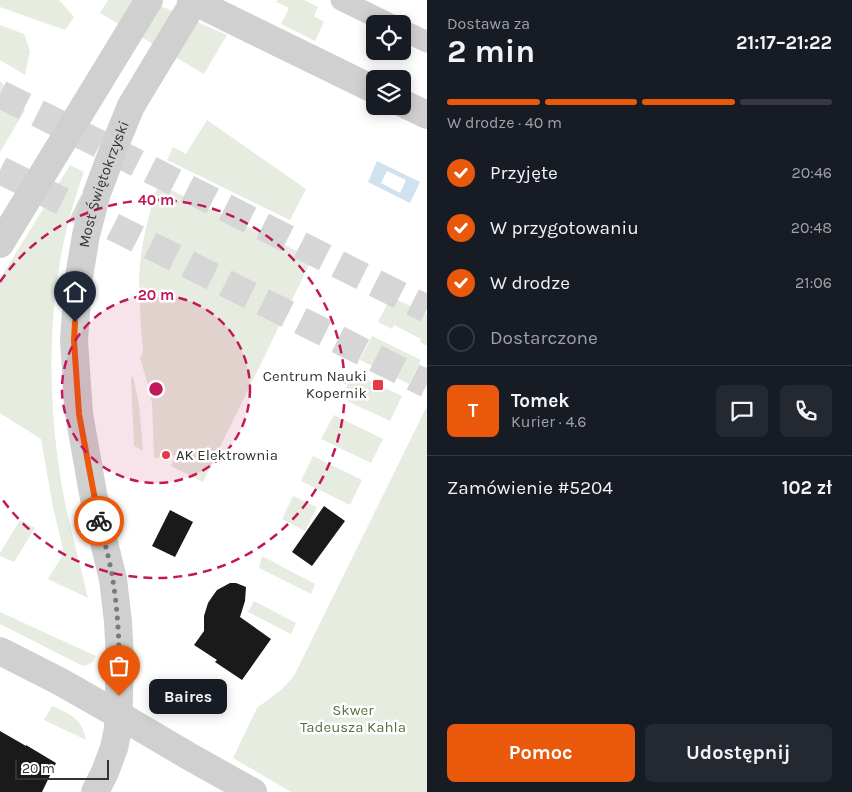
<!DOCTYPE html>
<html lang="pl">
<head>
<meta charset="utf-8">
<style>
	body { margin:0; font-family:Karla,sans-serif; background:#242831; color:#f1f3f6; height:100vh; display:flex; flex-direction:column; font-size:19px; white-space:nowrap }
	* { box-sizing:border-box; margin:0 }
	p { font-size:16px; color:#9ea1a6 }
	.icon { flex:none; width:28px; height:28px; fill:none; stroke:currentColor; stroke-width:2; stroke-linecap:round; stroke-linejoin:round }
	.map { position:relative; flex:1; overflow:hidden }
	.sheet { display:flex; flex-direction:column; background:#171b24; width:425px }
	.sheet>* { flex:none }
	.buttons { position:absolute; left:366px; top:15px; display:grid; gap:10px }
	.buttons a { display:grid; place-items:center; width:45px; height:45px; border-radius:8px; background:#171b24; box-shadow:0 2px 12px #0003; font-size:25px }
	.scale { position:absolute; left:15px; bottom:12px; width:94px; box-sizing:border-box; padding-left:5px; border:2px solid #333; border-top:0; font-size:14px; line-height:18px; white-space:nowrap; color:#333; -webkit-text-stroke:4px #fff; paint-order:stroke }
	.pin { position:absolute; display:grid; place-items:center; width:42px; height:42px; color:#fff; margin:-51px -21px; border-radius:50% 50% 50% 0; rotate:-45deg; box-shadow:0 0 5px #0007 }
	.pin .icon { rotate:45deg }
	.courier { position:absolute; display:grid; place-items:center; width:50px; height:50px; margin:-25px; border:4px solid #ea580c; border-radius:50%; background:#fff; color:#222; box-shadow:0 1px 6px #0007 }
	.bubble { position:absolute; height:35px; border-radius:8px; background:#171b24; box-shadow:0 2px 12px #0003; font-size:16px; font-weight:700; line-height:35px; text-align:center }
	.overview em { font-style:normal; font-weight:700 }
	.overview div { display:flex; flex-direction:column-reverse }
	.overview { display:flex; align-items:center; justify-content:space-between; height:85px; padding:0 20px }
	h1 { font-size:32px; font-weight:700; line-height:38px }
	.bar { display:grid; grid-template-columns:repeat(4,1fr); gap:8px 5px; align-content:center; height:60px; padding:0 20px }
	.bar i { height:6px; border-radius:4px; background:#363941 }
	.bar .selected { background:#ea580c }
	.bar p { grid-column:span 4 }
	.line { display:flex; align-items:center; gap:12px; padding:0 20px; border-top:1px solid #363941 }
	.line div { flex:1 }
	.round { display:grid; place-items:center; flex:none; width:52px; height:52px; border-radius:8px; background:#242831 }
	ol { padding:0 20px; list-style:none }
	li { display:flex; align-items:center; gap:15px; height:55px }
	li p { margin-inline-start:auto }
	li .icon { padding:5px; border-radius:50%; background:#ea580c; color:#fff; stroke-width:4 }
	li:last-child { color:#9ea1a6 }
	li i { width:28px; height:28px; border:2px solid #363941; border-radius:50% }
	.action { display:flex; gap:10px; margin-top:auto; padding:10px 20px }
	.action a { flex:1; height:58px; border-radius:8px; background:#ea580c; color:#fff; font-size:20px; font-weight:700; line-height:58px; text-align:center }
	.action a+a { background:#242831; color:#f1f3f6 }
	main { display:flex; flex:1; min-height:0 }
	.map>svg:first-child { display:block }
	.green { fill:#e6ecdf }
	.water { fill:#cfe2ee; fill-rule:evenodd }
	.building { fill:#1a1a1a }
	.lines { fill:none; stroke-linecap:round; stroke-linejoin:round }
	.primary-tunnel { stroke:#d6d6d6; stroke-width:28; stroke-dasharray:28 14; stroke-linecap:butt }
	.pedestrian { stroke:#d0d0d0; stroke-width:21 }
	.minor { stroke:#d0d0d0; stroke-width:28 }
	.tertiary { stroke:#d0d0d0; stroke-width:28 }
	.done { stroke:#7a7a7a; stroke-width:5; stroke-dasharray:0 9 }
	.route { stroke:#ea580c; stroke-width:6 }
	.ring { fill:none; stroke:#c2185b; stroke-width:2.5; stroke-dasharray:9 6 }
	.poi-dot { fill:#e63946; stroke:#fff; stroke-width:2 }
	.labels { text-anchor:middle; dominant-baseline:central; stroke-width:5; stroke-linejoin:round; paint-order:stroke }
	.street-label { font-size:15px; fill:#333; stroke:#fff }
	.poi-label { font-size:15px; fill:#333; stroke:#fff; text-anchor:end }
	.park-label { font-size:15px; fill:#56703f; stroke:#fff }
	.centre { fill:#c2185b; stroke:#fff; stroke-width:2.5 }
	.ring-label { font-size:15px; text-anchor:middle; font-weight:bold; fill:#c2185b; stroke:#fff; stroke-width:5; stroke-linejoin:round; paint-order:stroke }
</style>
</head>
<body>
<main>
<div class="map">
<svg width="427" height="792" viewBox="0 0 427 792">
	<rect width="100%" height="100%" fill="#fff"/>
	<path class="green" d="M0,0H59L74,17L65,30L0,7Z
		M108,0H147L227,35L204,74L100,13Z
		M278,0H304L318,7L314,16L324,22L315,41L281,24L289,8L276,2Z
		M0,25L24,34L30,51L25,75L0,60Z
		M0,81L25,110L0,152Z
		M207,120L306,189L290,220L167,160L173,147L186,154Z
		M70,165L84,172C49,266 45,369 59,468C65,512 78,555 88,598L48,579L64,553L53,507L41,439L0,413V279Z
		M161,187H165L279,242L312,259L203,482L171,466L175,456L163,450L158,459L154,457L152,404L150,391L140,358L143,352C141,328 139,303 139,279C140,249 147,220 156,192L158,188Z
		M391,297L427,314V346L420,342L421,339L394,325L392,329L378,322Z
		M372,336L421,360L409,384L360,360Z
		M353,373L402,396L390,421L341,398Z
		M133,376L139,404L143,451L134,446L131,378Z
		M427,406V792H291L233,758L257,708L282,689L294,676Z
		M334,415L383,439L371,463L321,439Z
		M313,456L362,480L350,505L301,481Z
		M293,496L317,507L305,531L282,519Z
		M20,520L35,528L14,562L0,556V553Z
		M262,556L315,584L311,594L259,568Z
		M254,601L296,623L291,634L248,612Z
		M0,612L96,656L93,662L85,666L79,664L0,624Z
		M52,706C70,714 82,718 86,740L44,720Z"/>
	<path class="water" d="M377,161L420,182L410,203L368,182ZM387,171L406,180L400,193L381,183Z"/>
	<path class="building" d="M324,506L345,521L312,566L292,552Z
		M170,510L193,522L175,557L152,546Z
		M230,583H236L246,587L245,601L240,617L271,639L242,680L215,662L217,660L194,645L204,631V616L208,603L212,597L217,590Z
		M0,731L26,746V745L56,763L42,792H0Z"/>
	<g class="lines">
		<path class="primary-tunnel" d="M0,94L427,309
			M0,170L427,384"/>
		<path class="pedestrian" d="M341,0L390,24
			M402,30L427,42"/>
		<path class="minor" d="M191,0L375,90
			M402,103L427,115
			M0,651L59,681L119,715L192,758L253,792"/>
		<g class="tertiary">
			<path d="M0,244L149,0"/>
			<path id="s1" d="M95,792L105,772L114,748L118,729L120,660L118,622L113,579L96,510L79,414L74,341L78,283L86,235L97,193L115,145L131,106L195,0"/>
		</g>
	</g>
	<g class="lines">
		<path class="done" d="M99,521C104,540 110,561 113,581C119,619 120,658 119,696"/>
		<path class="route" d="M75,322L74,341L79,414L99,521"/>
	</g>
	<circle cx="156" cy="389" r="94" fill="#c2185b" fill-opacity=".12"/>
	<g class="ring">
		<circle cx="156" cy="389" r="94"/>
		<path d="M0 282A189 189 0 1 1 0 496"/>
	</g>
	<g class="poi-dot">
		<rect x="372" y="379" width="12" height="12" rx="2.5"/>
		<circle cx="166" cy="455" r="5"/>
	</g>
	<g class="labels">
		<g class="street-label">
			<text stroke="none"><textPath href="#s1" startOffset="620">Most Świętokrzyski</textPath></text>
		</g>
		<g class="poi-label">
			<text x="367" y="376">Centrum Nauki<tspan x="367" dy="17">Kopernik</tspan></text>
			<text x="176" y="455" text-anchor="start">AK Elektrownia</text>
		</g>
		<g class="park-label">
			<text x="353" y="710">Skwer<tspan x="353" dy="17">Tadeusza Kahla</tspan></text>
		</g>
	</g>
	<circle cx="156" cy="389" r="8" class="centre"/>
	<g class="ring-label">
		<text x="156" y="205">40 m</text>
		<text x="156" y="300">20 m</text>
	</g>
</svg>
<div class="buttons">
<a><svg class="icon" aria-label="locate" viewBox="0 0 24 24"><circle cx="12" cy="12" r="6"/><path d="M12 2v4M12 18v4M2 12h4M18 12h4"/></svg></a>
<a><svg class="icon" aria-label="layers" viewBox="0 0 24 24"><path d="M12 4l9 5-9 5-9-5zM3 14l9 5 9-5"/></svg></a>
</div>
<div class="scale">20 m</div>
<div class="pin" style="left:119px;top:696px;background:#ea580c"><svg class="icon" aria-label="bag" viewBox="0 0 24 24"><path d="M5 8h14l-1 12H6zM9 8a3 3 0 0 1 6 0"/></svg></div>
<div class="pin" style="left:75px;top:322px;background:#1f2937"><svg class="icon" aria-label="home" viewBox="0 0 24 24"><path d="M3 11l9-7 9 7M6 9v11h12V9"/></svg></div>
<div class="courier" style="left:99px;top:521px"><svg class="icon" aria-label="bike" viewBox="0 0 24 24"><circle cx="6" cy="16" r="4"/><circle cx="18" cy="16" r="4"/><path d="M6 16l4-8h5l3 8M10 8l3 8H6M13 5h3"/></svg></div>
<div class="bubble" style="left:149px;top:679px;width:78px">Baires</div>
</div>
<section class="sheet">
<div class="overview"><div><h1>2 min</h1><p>Dostawa za</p></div><em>21:17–21:22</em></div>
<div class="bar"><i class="selected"></i><i class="selected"></i><i class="selected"></i><i></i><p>W drodze · 40 m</p></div>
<ol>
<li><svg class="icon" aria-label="check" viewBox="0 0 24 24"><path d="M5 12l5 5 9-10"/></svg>Przyjęte<p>20:46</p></li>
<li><svg class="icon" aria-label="check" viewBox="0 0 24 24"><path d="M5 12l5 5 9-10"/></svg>W przygotowaniu<p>20:48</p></li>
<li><svg class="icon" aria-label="check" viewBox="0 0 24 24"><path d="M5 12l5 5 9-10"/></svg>W drodze<p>21:06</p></li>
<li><i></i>Dostarczone</li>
</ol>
<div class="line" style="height:90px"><b class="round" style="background:#ea580c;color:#fff">T</b><div><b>Tomek</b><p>Kurier · 4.6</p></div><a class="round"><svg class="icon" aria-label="chat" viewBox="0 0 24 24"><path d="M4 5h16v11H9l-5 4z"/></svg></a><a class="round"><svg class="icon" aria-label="phone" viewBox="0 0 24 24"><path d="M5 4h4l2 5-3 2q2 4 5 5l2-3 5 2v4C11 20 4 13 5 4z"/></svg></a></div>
<div class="line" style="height:65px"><div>Zamówienie #5204</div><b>102 zł</b></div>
<div class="action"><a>Pomoc</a><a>Udostępnij</a></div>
</section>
</main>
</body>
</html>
